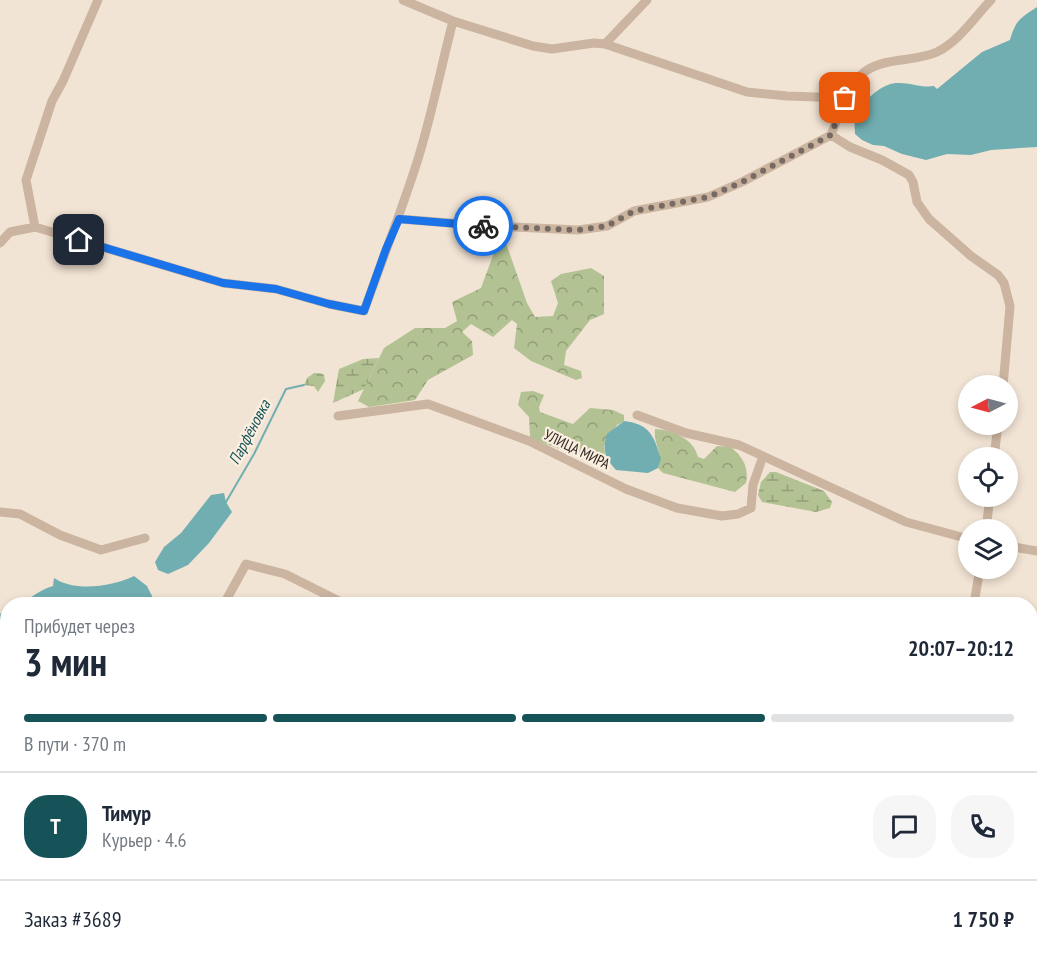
<!DOCTYPE html>
<html lang="ru">
<head>
<meta charset="utf-8">
<style>
	body { margin:0; font-family:"PT Sans Narrow",sans-serif; background:#f6f6f7; color:#1f2937; height:100vh; display:flex; flex-direction:column; font-size:22px; white-space:nowrap }
	* { box-sizing:border-box; margin:0 }
	p { font-size:20px; color:#747a83 }
	.icon { flex:none; width:33px; height:33px; fill:none; stroke:currentColor; stroke-width:2; stroke-linecap:round; stroke-linejoin:round }
	.map { position:relative; flex:1; overflow:hidden }
	.sheet { position:absolute; left:0px; top:597px; width:1038px; height:372px; display:flex; flex-direction:column; background:#fff; border-radius:24px 24px 0 0; box-shadow:0 3px 9px #0003 }
	.sheet>* { flex:none }
	.needle { width:39px; rotate:264deg }
	.tools { position:absolute; left:958px; top:375px; display:grid; gap:12px }
	.tools a { display:grid; place-items:center; width:60px; height:60px; border-radius:50%; background:#fff; box-shadow:0 3px 9px #0003; font-size:30px }
	.pin { position:absolute; display:grid; place-items:center; width:51px; height:51px; color:#fff; margin:-26px; border-radius:12px; box-shadow:0 3px 9px #0006 }
	.courier { position:absolute; display:grid; place-items:center; width:60px; height:60px; margin:-30px; border:4px solid #1a73e8; border-radius:50%; background:#fff; color:#222; box-shadow:0 2px 8px #0007 }
	.summary em { font-style:normal; font-weight:600 }
	.summary div { display:flex; flex-direction:column-reverse }
	.summary { display:flex; align-items:center; justify-content:space-between; height:102px; padding:0 24px }
	h1 { font-size:39px; font-weight:600; line-height:45px }
	.bar { display:grid; grid-template-columns:repeat(4,1fr); gap:9px 6px; align-content:center; height:72px; padding:0 24px }
	.bar i { height:8px; border-radius:4px; background:#e0e1e3 }
	.bar .active { background:#165358 }
	.bar p { grid-column:span 4 }
	.line { display:flex; align-items:center; gap:15px; padding:0 24px; border-top:2px solid #e0e1e3 }
	.line div { flex:1 }
	.round { display:grid; place-items:center; flex:none; width:63px; height:63px; border-radius:24px; background:#f6f6f7 }
	.map>svg:first-child { display:block }
	.green { fill:url(#green-dots) }
	.forest { fill:url(#forest-crowns) }
	.wetland { fill:url(#wetland-marsh) }
	.water { fill:#71aeb1 }
	.lines { fill:none; stroke-linecap:round; stroke-linejoin:round }
	.stream { stroke:#71aeb1; stroke-width:2 }
	.minor { stroke:#cbb4a0; stroke-width:9 }
	.done { stroke:#766a62; stroke-width:6; stroke-dasharray:0 10.8 }
	.route { stroke:#1a73e8; stroke-width:8 }
	.labels { text-anchor:middle; dominant-baseline:central; stroke-width:4.5; stroke-linejoin:round; paint-order:stroke }
	.street-label { font-size:15px; fill:#342924; stroke:#faefe0 }
	.water-label { font-size:16px; font-style:italic; fill:#165358; stroke:#faefe0 }
</style>
</head>
<body>
<div class="map">
<svg width="1037" height="969" viewBox="0 0 1037 969">
	<defs>
		<pattern id="green-dots" width="8" height="8" patternUnits="userSpaceOnUse" patternTransform="scale(1.5)"><rect width="8" height="8" fill="#b2c293"/><path d="M2 2h.1M6 6h.1" fill="none" stroke="#929e78" stroke-width="1.8" stroke-linecap="round"/></pattern>
		<pattern id="forest-crowns" width="20" height="18" patternUnits="userSpaceOnUse" patternTransform="scale(1.5)"><rect width="20" height="18" fill="#b2c293"/><path d="M2 6a3 3 0 1 1 6 0M12 15a3 3 0 1 1 6 0" fill="none" stroke="#929e78"/></pattern>
		<pattern id="wetland-marsh" width="20" height="14" patternUnits="userSpaceOnUse" patternTransform="scale(1.5)"><rect width="20" height="14" fill="#b2c293"/><path d="M1 5h8M5 5V1M11 12h8M15 12V8" fill="none" stroke="#929e78"/></pattern>
	</defs>
	<rect width="100%" height="100%" fill="#f2e4d4"/>
	<path class="green" d="M7,743V805C1,780 0,768 7,743Z
		M7,878L8,962H879L899,969H0V893L6,892Z"/>
	<path class="forest" d="M498,242L506,243L527,303L535,317L553,316L558,303L551,281L561,274L591,268L604,276V314L590,320L566,351L564,365L581,371L582,378L576,380L531,361L514,348L517,324L512,320L493,337L471,324L462,332L472,341L473,355L428,380L415,400L369,407L358,401L384,348L415,328H445L457,321L452,302L481,288Z
		M533,391L544,395L539,407L540,412L573,424L590,408L613,410L624,415V421L617,425L604,446L606,460H589L530,438L529,417L518,405L521,392Z
		M655,429C673,430 694,439 698,457L704,459L717,446L731,447C743,458 749,466 746,483L735,492L663,473L658,468C664,452 653,445 655,429Z"/>
	<path class="wetland" d="M379,358L364,389L333,403L339,369L363,359Z
		M314,373H320L324,375L325,381L318,392L314,386L304,385L307,378Z
		M770,472H776L824,491L832,502L830,508L816,512L762,502L758,495L761,482Z"/>
	<path class="water" d="M1037,7V147L991,150L971,155L947,154L926,160L902,154L884,146L873,145L862,140L855,134C855,130 854,124 855,120C859,104 880,84 896,83C909,82 921,88 934,86L937,89L982,52L1010,40C1016,20 1019,19 1037,7Z
		M624,421C650,424 654,436 661,459L658,468L648,473L616,470C605,458 602,450 607,434Z
		M224,493L226,502L232,512L209,543L188,565L168,574L158,570L155,562L164,547L181,533L211,495Z
		M134,576L147,586L153,598L146,604H18C31,599 40,589 53,586L54,578C74,592 112,587 134,576Z
		M7,610V705L0,722V614Z"/>
	<g class="lines">
		<path class="stream" d="M226,502L254,454L286,389L304,385"/>
		<path class="minor" d="M403,0L453,21L533,46L552,49L594,43L605,44L747,92L787,96L845,98C850,90 854,81 861,75C880,56 914,63 937,52C959,41 974,18 991,0
			M605,44L647,0
			M831,135L850,147L882,160L909,175L913,182L917,202L929,219L971,256L998,275L1004,283L1010,306L1003,386
			M399,219L489,226L578,230L607,226L634,211L708,197L742,182L831,135L845,98
			M35,227L26,180L52,101L63,81L98,0
			M0,243L10,232L35,227L223,283L276,289L329,304L364,311C382,260 402,210 418,159C432,114 441,67 453,21
			M637,415L686,433L739,445L906,522L969,539
			M338,416L428,404L529,441L626,489L677,508L722,516L738,514L751,508L753,485L763,456
			M994,458L998,424
			M0,512L20,514L60,535L101,550L145,538
			M986,530L990,496
			M1008,546L1037,551
			M224,604L246,564L285,574L345,604
			M974,604L980,568
			M913,962L935,969"/>
	</g>
	<g class="lines">
		<path class="done" d="M483,226L578,230L607,226L634,211L708,197L742,182L831,135L845,98"/>
		<path class="route" d="M79,240L223,283L276,289L329,304L364,311L386,249L399,219L483,226"/>
	</g>
	<g class="labels">
		<g class="street-label">
			<text transform="translate(577 449) rotate(26)">УЛИЦА МИРА</text>
		</g>
		<g class="water-label">
			<text transform="translate(249 432) rotate(-62)">Парфёновка</text>
		</g>
	</g>
</svg>
<div class="tools">
<a><svg class="needle" viewBox="-14 -14 28 28"><path d="M0-13l5 13h-10z" fill="#e53935"/><path d="M0 13l5-13h-10z" fill="#747a83"/></svg></a>
<a><svg class="icon" aria-label="locate" viewBox="0 0 24 24"><circle cx="12" cy="12" r="6"/><path d="M12 2v4M12 18v4M2 12h4M18 12h4"/></svg></a>
<a><svg class="icon" aria-label="layers" viewBox="0 0 24 24"><path d="M12 4l9 5-9 5-9-5zM3 14l9 5 9-5"/></svg></a>
</div>
<div class="pin" style="left:845px;top:98px;background:#ea580c"><svg class="icon" aria-label="bag" viewBox="0 0 24 24"><path d="M5 8h14l-1 12H6zM9 8a3 3 0 0 1 6 0"/></svg></div>
<div class="pin" style="left:79px;top:240px;background:#1f2937"><svg class="icon" aria-label="home" viewBox="0 0 24 24"><path d="M3 11l9-7 9 7M6 9v11h12V9"/></svg></div>
<div class="courier" style="left:483px;top:226px"><svg class="icon" aria-label="bike" viewBox="0 0 24 24"><circle cx="6" cy="16" r="4"/><circle cx="18" cy="16" r="4"/><path d="M6 16l4-8h5l3 8M10 8l3 8H6M13 5h3"/></svg></div>
<section class="sheet">
<div class="summary"><div><h1>3 мин</h1><p>Прибудет через</p></div><em>20:07–20:12</em></div>
<div class="bar"><i class="active"></i><i class="active"></i><i class="active"></i><i></i><p>В пути · 370 m</p></div>
<div class="line" style="height:108px"><b class="round" style="background:#165358;color:#fff">Т</b><div><b>Тимур</b><p>Курьер · 4.6</p></div><a class="round"><svg class="icon" aria-label="chat" viewBox="0 0 24 24"><path d="M4 5h16v11H9l-5 4z"/></svg></a><a class="round"><svg class="icon" aria-label="phone" viewBox="0 0 24 24"><path d="M5 4h4l2 5-3 2q2 4 5 5l2-3 5 2v4C11 20 4 13 5 4z"/></svg></a></div>
<div class="line" style="height:78px"><div>Заказ #3689</div><b>1 750 ₽</b></div>
</section>
</div>
</body>
</html>
